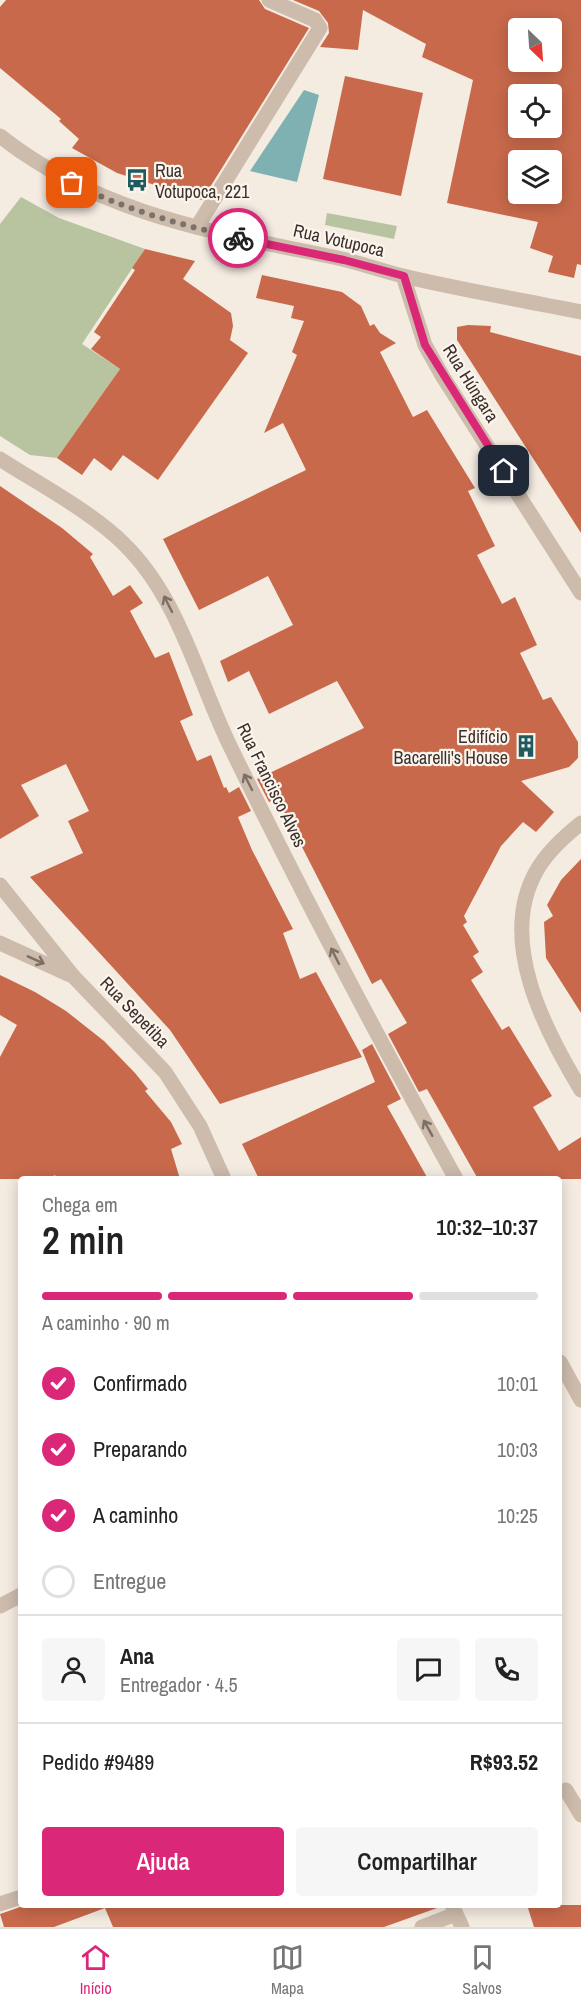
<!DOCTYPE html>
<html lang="pt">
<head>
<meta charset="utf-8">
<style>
	body { margin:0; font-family:"Archivo Narrow",sans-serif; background:#f6f6f6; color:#222; height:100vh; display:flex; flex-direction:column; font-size:22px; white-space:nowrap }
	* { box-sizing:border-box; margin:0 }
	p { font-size:20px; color:#767676 }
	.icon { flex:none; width:33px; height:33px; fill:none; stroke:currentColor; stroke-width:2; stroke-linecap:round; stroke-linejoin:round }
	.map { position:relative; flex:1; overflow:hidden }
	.panel { position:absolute; left:18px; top:1176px; width:544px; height:732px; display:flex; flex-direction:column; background:#fff; border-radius:6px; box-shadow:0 3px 15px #0003 }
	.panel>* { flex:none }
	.needle { width:39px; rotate:155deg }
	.buttons { position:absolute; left:508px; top:18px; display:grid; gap:12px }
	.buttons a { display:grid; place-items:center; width:54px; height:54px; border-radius:6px; background:#fff; box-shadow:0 3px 15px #0003; font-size:30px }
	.pin { position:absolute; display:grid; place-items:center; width:51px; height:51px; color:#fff; margin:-26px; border-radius:12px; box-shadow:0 3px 9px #0006 }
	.courier { position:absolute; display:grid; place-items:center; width:60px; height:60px; margin:-30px; border:4px solid #db2777; border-radius:50%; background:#fff; color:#222; box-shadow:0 2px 8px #0007 }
	.summary em { font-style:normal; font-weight:600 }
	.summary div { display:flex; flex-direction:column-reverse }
	.summary { display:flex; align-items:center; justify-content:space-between; height:102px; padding:0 24px }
	h1 { font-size:39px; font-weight:600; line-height:45px }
	.bar { display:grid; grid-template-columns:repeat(4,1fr); gap:9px 6px; align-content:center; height:72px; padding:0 24px }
	.bar i { height:8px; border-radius:4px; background:#e0e0e0 }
	.bar .active { background:#db2777 }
	.bar p { grid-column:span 4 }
	.line { display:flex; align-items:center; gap:15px; padding:0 24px; border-top:2px solid #e0e0e0 }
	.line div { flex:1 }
	.round { display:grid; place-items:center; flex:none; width:63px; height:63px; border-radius:6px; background:#f6f6f6 }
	ol { padding:0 24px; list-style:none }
	li { display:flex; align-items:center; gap:18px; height:66px }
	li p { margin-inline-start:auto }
	li .icon { padding:6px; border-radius:50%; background:#db2777; color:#fff; stroke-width:4 }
	li:last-child { color:#767676 }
	li i { width:33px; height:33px; border:3px solid #e0e0e0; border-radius:50% }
	.primary-button { display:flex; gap:12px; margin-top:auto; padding:12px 24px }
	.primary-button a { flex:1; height:69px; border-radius:6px; background:#db2777; color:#fff; font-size:24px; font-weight:600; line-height:69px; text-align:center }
	.primary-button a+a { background:#f6f6f6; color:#222 }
	.menu { display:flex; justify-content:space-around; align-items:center; height:84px; border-top:2px solid #e0e0e0; background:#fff; font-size:16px; color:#767676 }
	.menu a { display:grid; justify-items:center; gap:3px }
	.menu .active { color:#db2777 }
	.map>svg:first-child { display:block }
	.green { fill:#b8c4a0 }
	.water { fill:#7fb0b2 }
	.building { fill:#c8694b; fill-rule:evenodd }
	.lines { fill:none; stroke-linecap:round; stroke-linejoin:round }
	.lane { stroke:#cdbbac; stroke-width:15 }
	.street { stroke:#cdbbac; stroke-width:15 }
	.oneway { stroke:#7d6f65 }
	.done { stroke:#7c716b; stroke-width:6; stroke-dasharray:0 10.8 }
	.route { stroke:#db2777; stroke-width:8 }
	.labels { text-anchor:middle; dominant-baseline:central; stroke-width:4.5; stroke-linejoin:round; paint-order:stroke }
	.poi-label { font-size:18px; fill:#3b302b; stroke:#fbf5ee; text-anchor:start }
	.street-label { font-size:18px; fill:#3b302b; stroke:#fbf5ee }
</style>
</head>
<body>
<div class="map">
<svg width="581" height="1927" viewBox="0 0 581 1927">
	<rect width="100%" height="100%" fill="#f4ebe1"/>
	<path class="green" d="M21,197L59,218L145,249L82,344L120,369L57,458L30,455L0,436V224Z
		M327,213L397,226L394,239L325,225Z"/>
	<path class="water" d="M304,90L319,95L297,182L250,171Z"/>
	<path class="building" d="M6,0H259L265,9L309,28L202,200L117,173L72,148L79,139L59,121L61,119L0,68V7Z
		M293,0H581V265L577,264L574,278L548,272L553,256L530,248L538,222L447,203L473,80L422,57L426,44L363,10L358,50L320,47L329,33L328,23L319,11ZM519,28H552V62H519ZM519,94H552V128H519ZM519,160H552V194H519Z
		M345,76L423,93L401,196L323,179Z
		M145,249L195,261L183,279L231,313L233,326L230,340L248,353L158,480L123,455L111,471L94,458L82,475L57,458L120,369L91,349L101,337L94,332L135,270L132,268Z
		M262,275L342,292L361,306L370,326L374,324L380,333L396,343L380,352L413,417L427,410L475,488L468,491L495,546L477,555L502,604L515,597L537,645L520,653L543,700L551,697L578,742V758L569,767L521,781L554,812L536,832L523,822L501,846L464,916L467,922L463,925L479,952L473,956L483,972L471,980L502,1030L509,1026L552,1096L533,1107L559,1151L581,1137V1179H478L427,1089L419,1092L388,1034L407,1023L381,979L372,984L277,798L269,802L257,779L364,728L337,681L269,714L249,671L228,682L220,661L293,625L268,576L199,610L163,539L306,470L283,423L264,433L297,355L292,352L304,321L291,318L294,306L256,298Z
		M468,325L491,326L490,332L581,356V533L457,340V327Z
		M0,486L62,528L93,554L90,557L113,596L130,585L143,603L130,611L155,658L169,652L193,715L180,721L197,761L211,755L224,788L226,787L229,793L239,787L251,811L238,817L252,850L293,929L283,933L300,979L316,972L362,1057L220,1104L170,1030L30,877L83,853L68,821L89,811L66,764L21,785L39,816L0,839Z
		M581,859V1013L546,958L544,922L553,916L547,905L561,880Z
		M0,975L35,992L66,1011L104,1041L135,1073L148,1089L145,1091L171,1122L182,1144L171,1149L180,1179H57L55,1175L48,1179H0V1057L17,1025L0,1015Z
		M372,1044L401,1099L387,1106L428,1179H259L242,1144L375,1082L362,1050Z
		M26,1905H436L437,1908L384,1927H113L105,1908L54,1927H4L0,1914Z
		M527,1905H581V1927H534Z"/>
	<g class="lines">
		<path class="lane" d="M197,227L320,28L315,20L269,0"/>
		<path class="street" d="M0,136C101,216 220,233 342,259C363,264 383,271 403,276C462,290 522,300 581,312
			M403,276L425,345L443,377L581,593
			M0,459C37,483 92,512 123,543C179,597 197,678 230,746C301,892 377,1036 456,1179
			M581,823C566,835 547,852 537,870C497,939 544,1029 581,1090
			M0,885L73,976L165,1072L200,1126L224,1179
			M0,943L70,975
			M560,1362L581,1400
			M0,1606L21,1595
			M566,1790L581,1815
			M0,1904L21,1897
			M452,1905L462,1927
			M422,1927L456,1914"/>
	</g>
	<defs><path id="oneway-shaft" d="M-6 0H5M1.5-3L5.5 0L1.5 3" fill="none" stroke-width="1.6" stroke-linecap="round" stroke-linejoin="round" transform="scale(1.5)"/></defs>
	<g class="oneway">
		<use href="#oneway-shaft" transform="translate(168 604) rotate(-117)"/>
		<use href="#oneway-shaft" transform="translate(248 782) rotate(-117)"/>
		<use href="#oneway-shaft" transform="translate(335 956) rotate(-117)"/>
		<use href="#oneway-shaft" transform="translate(36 960) rotate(24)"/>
		<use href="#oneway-shaft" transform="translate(428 1128) rotate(-119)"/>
	</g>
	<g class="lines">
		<path class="done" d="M72,183C123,209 181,225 238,238"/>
		<path class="route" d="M238,238L344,260L404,276L425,345L504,471"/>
	</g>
	<defs>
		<g id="bus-bare" transform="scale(1.8)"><path d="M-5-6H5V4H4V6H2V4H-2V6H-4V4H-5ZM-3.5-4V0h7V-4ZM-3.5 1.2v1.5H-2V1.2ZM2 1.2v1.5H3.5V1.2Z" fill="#1f5a5e" stroke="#fbf5ee" stroke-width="2.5" paint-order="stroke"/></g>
		<g id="building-bare" transform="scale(1.8)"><path d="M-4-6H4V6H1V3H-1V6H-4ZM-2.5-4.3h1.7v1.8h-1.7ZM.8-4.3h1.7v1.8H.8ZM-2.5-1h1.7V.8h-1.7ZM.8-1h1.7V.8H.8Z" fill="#1f5a5e" stroke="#fbf5ee" stroke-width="2.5" paint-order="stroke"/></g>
	</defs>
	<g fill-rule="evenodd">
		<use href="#bus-bare" x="137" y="180"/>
		<use href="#building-bare" x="526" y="746"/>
	</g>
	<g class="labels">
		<g class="poi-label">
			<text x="155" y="170">Rua<tspan x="155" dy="21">Votupoca, 221</tspan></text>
			<text x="508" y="736" text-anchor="end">Edifício<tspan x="508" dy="21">Bacarelli's House</tspan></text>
		</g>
		<g class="street-label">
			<text transform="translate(339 240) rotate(13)">Rua Votupoca</text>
			<text transform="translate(471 383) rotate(58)">Rua Húngara</text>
			<text transform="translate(272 785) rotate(64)">Rua Francisco Alves</text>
			<text transform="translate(135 1012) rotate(46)">Rua Sepetiba</text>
		</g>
	</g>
</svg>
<div class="buttons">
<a><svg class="needle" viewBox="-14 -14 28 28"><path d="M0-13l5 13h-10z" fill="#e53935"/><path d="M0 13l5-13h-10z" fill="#767676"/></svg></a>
<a><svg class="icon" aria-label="locate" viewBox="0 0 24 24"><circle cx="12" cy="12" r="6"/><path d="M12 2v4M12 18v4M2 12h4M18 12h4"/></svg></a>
<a><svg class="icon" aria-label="layers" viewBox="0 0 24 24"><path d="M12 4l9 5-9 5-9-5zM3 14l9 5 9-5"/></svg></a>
</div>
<div class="pin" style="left:72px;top:183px;background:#ea580c"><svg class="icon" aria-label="bag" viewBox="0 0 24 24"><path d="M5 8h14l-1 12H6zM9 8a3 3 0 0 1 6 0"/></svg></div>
<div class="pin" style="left:504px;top:471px;background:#1f2937"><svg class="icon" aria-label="home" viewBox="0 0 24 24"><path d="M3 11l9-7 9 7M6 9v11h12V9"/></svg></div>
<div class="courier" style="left:238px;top:238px"><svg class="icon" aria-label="bike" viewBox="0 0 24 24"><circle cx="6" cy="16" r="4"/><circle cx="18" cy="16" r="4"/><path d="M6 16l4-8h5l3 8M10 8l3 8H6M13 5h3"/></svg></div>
<section class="panel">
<div class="summary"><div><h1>2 min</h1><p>Chega em</p></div><em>10:32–10:37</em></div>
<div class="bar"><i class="active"></i><i class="active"></i><i class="active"></i><i></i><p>A caminho · 90 m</p></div>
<ol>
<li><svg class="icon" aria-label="check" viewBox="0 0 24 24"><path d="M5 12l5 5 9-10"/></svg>Confirmado<p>10:01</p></li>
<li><svg class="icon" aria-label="check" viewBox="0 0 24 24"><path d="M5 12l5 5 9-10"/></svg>Preparando<p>10:03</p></li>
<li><svg class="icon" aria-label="check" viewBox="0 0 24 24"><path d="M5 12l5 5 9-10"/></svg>A caminho<p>10:25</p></li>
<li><i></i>Entregue</li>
</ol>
<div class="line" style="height:108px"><a class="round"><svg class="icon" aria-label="person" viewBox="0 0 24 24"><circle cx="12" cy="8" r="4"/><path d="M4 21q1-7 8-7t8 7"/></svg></a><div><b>Ana</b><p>Entregador · 4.5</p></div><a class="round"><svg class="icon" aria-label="chat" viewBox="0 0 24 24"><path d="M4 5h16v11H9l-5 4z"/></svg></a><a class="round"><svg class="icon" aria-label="phone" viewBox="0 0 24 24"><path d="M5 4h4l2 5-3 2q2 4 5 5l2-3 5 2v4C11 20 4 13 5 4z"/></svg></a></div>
<div class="line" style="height:78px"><div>Pedido #9489</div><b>R$93.52</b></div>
<div class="primary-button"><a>Ajuda</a><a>Compartilhar</a></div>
</section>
</div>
<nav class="menu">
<a class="active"><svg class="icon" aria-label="home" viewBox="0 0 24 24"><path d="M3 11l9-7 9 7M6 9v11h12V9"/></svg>Início</a>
<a><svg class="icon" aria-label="map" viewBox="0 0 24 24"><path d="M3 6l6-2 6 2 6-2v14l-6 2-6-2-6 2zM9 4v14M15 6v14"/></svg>Mapa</a>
<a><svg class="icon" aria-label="saved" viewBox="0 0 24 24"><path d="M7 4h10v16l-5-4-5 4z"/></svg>Salvos</a>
</nav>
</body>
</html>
